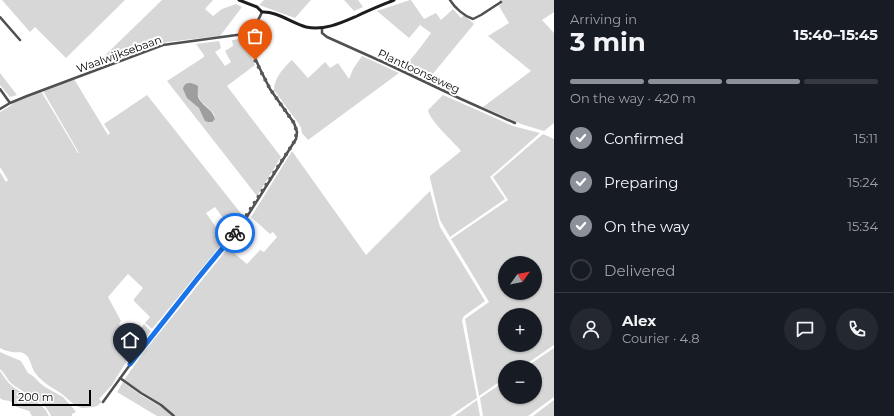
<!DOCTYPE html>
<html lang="en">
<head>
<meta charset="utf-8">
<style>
	body { margin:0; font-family:Montserrat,sans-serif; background:#242831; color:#f1f3f6; height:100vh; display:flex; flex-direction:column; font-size:15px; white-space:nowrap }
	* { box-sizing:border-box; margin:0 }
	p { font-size:13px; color:#9ea1a6 }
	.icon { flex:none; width:22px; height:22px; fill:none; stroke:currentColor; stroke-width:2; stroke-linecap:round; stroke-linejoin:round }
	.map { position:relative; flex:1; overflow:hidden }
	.sheet { display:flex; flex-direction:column; background:#171b24; width:340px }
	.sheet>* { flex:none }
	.needle { width:26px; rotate:57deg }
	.fabs { position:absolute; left:498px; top:256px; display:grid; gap:8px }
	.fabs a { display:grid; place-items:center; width:44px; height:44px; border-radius:50%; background:#171b24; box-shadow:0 1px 3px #0004; font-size:20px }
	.scale { position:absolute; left:12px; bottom:10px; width:79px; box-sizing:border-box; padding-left:4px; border:2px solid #000; border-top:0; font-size:11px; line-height:14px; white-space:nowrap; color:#000; -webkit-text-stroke:3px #fff; paint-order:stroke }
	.pin { position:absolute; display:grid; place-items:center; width:34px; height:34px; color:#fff; margin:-41px -17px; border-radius:50% 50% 50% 0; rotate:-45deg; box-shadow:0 0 4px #0007 }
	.pin .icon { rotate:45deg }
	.courier { position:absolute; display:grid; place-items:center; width:40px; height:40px; margin:-20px; border:3px solid #1a73e8; border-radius:50%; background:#fff; color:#222; box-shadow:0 1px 5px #0007 }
	.overview em { font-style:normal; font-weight:700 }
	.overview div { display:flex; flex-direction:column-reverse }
	.overview { display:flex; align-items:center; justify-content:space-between; height:68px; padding:0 16px }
	h1 { font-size:26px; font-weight:700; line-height:30px }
	.bar { display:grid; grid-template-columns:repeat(4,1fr); gap:6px 4px; align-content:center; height:48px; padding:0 16px }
	.bar i { height:5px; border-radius:3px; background:#363941 }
	.bar .active { background:#8c9099 }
	.bar p { grid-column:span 4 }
	.line { display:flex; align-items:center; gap:10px; padding:0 16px; border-top:1px solid #363941 }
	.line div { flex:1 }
	.round { display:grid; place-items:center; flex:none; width:42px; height:42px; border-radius:21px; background:#242831 }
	ol { padding:0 16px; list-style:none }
	li { display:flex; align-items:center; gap:12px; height:44px }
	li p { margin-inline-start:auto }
	li .icon { padding:4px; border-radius:50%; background:#8c9099; color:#fff; stroke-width:4 }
	li:last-child { color:#9ea1a6 }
	li i { width:22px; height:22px; border:2px solid #363941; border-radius:50% }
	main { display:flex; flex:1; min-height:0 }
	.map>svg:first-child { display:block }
	.green { fill:#d7d7d7; fill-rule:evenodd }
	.water { fill:#9e9e9e }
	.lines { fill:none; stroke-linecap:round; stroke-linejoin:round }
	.street { stroke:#505050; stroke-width:2.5 }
	.secondary { stroke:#1d1d1d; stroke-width:3 }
	.done { stroke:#595959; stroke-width:4; stroke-dasharray:0 7.2 }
	.route { stroke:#1a73e8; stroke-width:5 }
	.labels { text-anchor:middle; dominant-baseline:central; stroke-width:4; stroke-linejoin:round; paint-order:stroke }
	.street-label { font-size:11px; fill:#000; stroke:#fff }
</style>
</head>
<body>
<main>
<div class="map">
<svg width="554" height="416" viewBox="0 0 554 416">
	<rect width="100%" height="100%" fill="#fff"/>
	<path class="green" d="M2,0H125L66,58L35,27L30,32Z
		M162,0H213L205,9L213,16L222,9L236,4L242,7L220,36L167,42L91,69Z
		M264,0H311L302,10L295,18L259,5Z
		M344,0H358L363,7L354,11Z
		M410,0H411L424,19L436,13L441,20L453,9L461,18L464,15L474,24L427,81L402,70L420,48L431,33L420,25L409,38L377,11Z
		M499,0H554V12L542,20L554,33V123L544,131L521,124L483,107L531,71L488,36L509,23L499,6L501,4Z
		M240,39H242L244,42L255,65L227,86L281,157L257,196L167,81L204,57V55L196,44L219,41L221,48L215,52L225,66L231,62L225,51L233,46L232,40ZM191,83L194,84L200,100L214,114L215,119L205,120L201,113L199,108L187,97L184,91V86L186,84Z
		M362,56L399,73L308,140L302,133L301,128L299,124L274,90C274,78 284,67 292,60L308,78L325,62L330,68L338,63L349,79L353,69Z
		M0,73L17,95L10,97L0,85Z
		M74,79L108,135L110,133L104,124L147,95L243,216L233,231L215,207L206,213L225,240L152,329L145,323L150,317L134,301V299L143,288L128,274L127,275L108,297L114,308L121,321L119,324L122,330L118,334L117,337L126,345L136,334L143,341L123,367L112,385L99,399L102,402C101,403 98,405 97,406C95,407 84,408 82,408C74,406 68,399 62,394C53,388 43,383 36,374C31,368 31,359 26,355C22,351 17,353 12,352C8,351 3,350 0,348V172L6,182L8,180L0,167V112L10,106L15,101L41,91L78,153H79L43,91Z
		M443,95L502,121L513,126L540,133L490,177L505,199L450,237L440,220L430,178V176L461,151C452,140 432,123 428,111L429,109Z
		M543,134L554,139V345L522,367H505V378L479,396L465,319L489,302L451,239L508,200L493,177ZM505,263H535V293H505ZM505,315H535V345H505Z
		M292,151L366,255L430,191L440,227L485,301L464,316L462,320L477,398L450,416H176C160,403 141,392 124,380L144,352L228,248L247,264L260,250L264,252L277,237L273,232L270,234L251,217Z
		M144,324L151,331L145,339L138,332Z
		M554,348V397L528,416H483L480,398L505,381V397H535V367H526Z
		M0,352L21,361L28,373L33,376L40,383L45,387L63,397L72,407L76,412L72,414V416H51C44,399 26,395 12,384C7,380 5,373 0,369Z
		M0,371C4,376 7,382 12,386C25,396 42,400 49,416H32L29,411L17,407L10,401L3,400L0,398Z
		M123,382L142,396L160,406L173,416H157L117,392Z
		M477,400L480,416H455Z
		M554,400V416H533Z"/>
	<path class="water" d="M191,83L194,84L198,86C198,90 197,95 199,99C204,107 213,110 215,119L212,122H208L205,121L201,113L199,108L187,98L183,89C184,84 186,83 191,83Z"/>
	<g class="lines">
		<path class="street" d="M450,0C455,8 464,16 473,19L481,15L501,2
			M0,17L20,40
			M322,28V33L327,37L385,63L461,99L515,123
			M0,89L10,103
			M0,109L10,103L27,96L163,45L244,34C253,29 258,22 262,12
			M120,378L141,393L161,405L174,416
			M103,402L137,355L164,320L198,278L238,231L296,139L297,132L294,123L270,89L260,69L244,34"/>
		<path class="secondary" d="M239,0L257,7L262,12C276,11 292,23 306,27C324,31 341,23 357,16C369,10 382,5 394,0"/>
	</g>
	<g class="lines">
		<path class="done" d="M235,233L294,142C297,136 297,130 294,123L270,89L255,60"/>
		<path class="route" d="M130,364L198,278L235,233"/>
	</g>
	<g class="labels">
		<g class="street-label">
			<text transform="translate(119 54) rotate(-20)">Waalwijksebaan</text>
			<text transform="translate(419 71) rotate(25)">Plantloonseweg</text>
		</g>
	</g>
</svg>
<div class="fabs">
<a><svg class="needle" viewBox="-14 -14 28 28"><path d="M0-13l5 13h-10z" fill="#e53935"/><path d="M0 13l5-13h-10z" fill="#9ea1a6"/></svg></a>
<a>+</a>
<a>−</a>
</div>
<div class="scale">200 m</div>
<div class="pin" style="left:255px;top:60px;background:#ea580c"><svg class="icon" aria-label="bag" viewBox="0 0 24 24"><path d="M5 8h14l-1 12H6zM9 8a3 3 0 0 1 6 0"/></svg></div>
<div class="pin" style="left:130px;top:364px;background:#1f2937"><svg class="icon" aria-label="home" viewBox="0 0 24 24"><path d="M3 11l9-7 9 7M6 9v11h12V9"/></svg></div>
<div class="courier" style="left:235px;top:233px"><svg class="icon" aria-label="bike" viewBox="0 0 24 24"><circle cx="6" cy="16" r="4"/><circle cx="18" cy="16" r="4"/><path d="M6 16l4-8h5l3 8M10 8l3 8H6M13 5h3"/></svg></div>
</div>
<section class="sheet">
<div class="overview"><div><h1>3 min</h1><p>Arriving in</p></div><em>15:40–15:45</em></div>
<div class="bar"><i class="active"></i><i class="active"></i><i class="active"></i><i></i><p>On the way · 420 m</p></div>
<ol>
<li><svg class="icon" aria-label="check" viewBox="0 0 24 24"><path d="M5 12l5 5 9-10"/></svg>Confirmed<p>15:11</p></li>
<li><svg class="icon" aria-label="check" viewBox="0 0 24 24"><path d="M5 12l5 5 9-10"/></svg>Preparing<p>15:24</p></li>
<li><svg class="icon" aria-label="check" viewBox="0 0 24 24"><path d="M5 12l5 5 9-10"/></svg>On the way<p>15:34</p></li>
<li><i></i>Delivered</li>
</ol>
<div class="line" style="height:72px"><a class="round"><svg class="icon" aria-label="person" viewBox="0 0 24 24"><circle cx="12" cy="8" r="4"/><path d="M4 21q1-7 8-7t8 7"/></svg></a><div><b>Alex</b><p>Courier · 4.8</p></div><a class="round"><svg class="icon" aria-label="chat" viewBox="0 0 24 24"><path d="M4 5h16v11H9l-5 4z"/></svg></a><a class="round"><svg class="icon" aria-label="phone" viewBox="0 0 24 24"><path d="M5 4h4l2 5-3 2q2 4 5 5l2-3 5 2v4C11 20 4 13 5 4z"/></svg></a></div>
</section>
</main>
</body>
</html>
